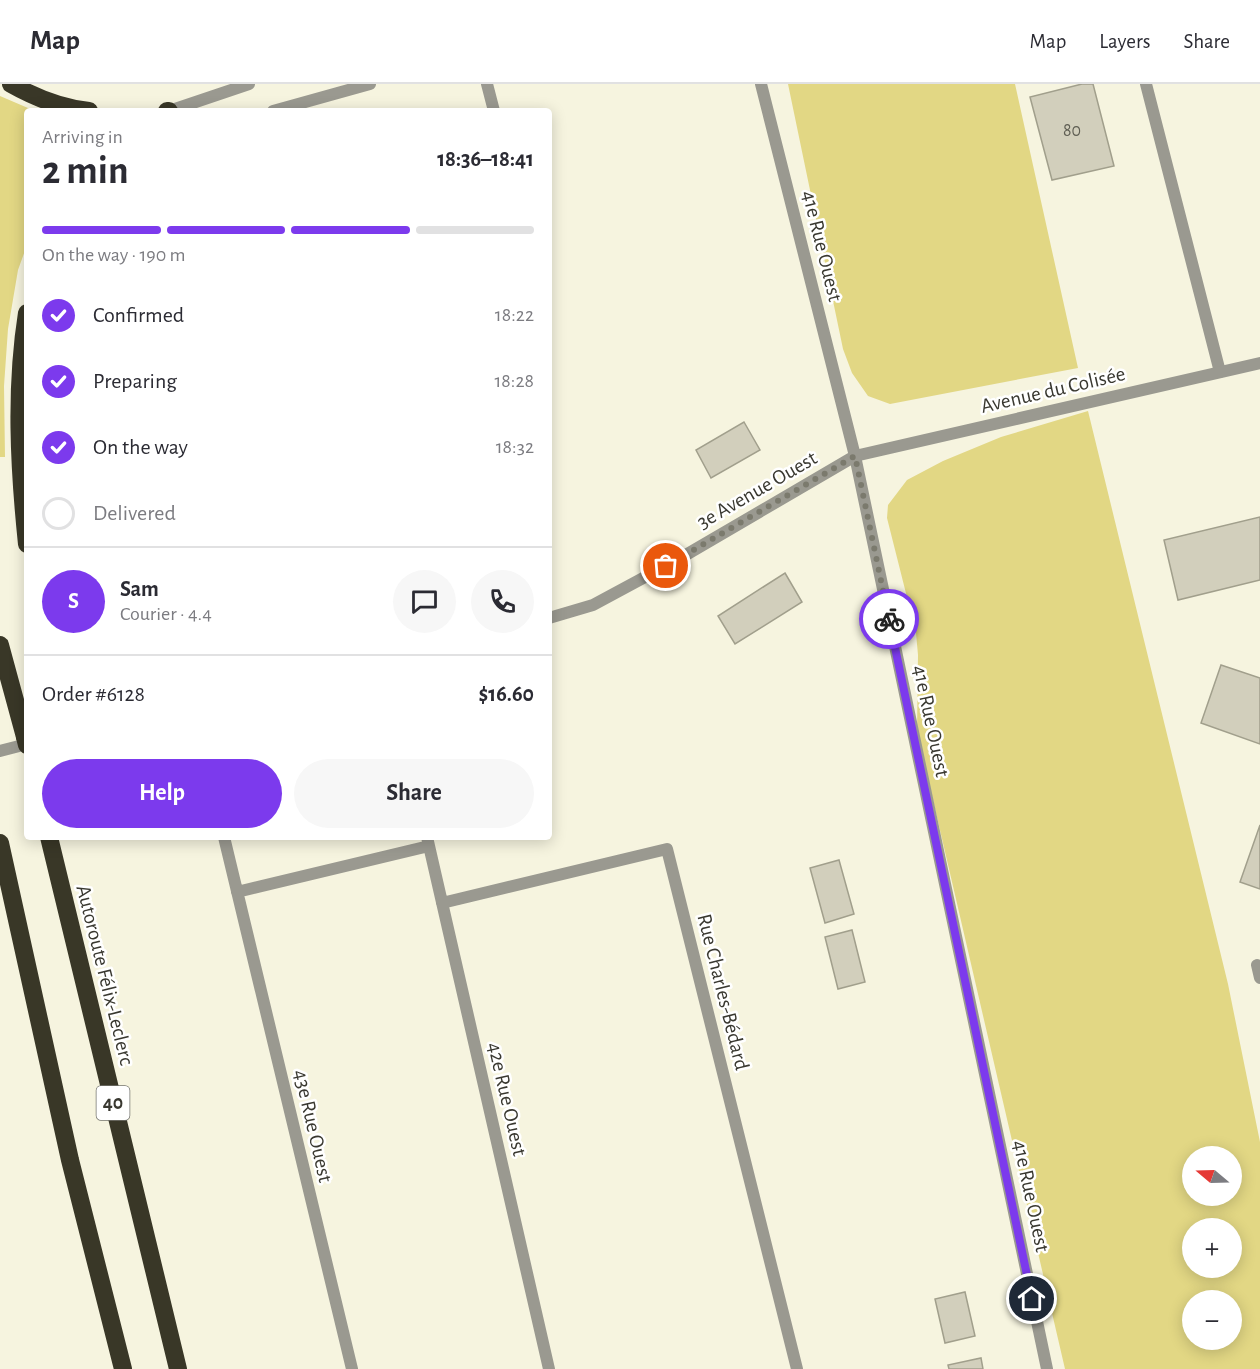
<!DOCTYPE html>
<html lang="en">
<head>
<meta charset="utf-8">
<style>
	body { margin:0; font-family:"Alegreya Sans",sans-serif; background:#f7f7f7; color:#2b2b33; height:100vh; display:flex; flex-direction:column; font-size:22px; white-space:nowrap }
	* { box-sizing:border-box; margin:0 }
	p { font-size:20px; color:#7c7c81 }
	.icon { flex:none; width:33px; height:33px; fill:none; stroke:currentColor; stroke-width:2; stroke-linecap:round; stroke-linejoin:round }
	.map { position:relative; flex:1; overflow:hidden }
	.drawer { position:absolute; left:24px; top:24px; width:528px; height:732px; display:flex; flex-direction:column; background:#fff; border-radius:6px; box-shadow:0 3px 15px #0003 }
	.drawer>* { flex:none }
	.needle { width:39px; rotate:289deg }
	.buttons { position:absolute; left:1182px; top:1062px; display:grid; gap:12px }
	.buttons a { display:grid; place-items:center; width:60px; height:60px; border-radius:50%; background:#fff; box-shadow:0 3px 15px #0003; font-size:30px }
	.pin { position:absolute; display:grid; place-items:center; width:51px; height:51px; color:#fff; margin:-26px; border:3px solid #fff; border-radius:50%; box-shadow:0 2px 6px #0007 }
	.courier { position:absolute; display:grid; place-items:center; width:60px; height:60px; margin:-30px; border:4px solid #7c3aed; border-radius:50%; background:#fff; color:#222; box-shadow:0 2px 8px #0007 }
	.headline em { font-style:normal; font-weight:700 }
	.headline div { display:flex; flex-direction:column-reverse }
	.headline { display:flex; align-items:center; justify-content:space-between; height:102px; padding:0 18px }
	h1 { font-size:39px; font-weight:700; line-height:45px }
	.bar { display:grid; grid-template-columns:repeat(4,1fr); gap:9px 6px; align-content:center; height:72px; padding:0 18px }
	.bar i { height:8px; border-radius:4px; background:#e1e1e2 }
	.bar .active { background:#7c3aed }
	.bar p { grid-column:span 4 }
	.line { display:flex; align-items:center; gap:15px; padding:0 18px; border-top:2px solid #e1e1e2 }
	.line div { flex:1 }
	.round { display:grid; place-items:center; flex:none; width:63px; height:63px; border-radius:32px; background:#f7f7f7 }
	ol { padding:0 18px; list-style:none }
	li { display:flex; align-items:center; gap:18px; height:66px }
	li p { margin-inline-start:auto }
	li .icon { padding:6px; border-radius:50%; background:#7c3aed; color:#fff; stroke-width:4 }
	li:last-child { color:#7c7c81 }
	li i { width:33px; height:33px; border:3px solid #e1e1e2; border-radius:50% }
	.button { display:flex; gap:12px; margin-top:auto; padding:12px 18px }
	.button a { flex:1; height:69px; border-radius:36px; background:#7c3aed; color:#fff; font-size:24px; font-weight:700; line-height:69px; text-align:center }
	.button a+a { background:#f7f7f7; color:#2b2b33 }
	header { display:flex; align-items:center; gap:36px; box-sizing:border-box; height:84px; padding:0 30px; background:#fff; border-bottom:2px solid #e1e1e2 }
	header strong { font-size:28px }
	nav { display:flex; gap:33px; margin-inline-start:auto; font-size:21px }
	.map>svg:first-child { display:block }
	.green { fill:#e2d784; fill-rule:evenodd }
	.building { fill:#d2cfbc; stroke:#a19f8c; stroke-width:1.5 }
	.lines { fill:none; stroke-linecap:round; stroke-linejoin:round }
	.service { stroke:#9a9990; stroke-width:12 }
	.minor { stroke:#9a9990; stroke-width:12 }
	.tertiary { stroke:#9a9990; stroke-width:12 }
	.motorway { stroke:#393727; stroke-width:18 }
	.motorway-bridge { stroke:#393727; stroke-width:18 }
	.done { stroke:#7b7a6d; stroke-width:6; stroke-dasharray:0 10.8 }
	.route { stroke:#7c3aed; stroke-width:8 }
	.labels { text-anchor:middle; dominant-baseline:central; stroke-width:5; stroke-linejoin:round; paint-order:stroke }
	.number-label { font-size:18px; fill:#5f5e53 }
	.shield { fill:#fff; stroke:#74746e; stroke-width:1.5 }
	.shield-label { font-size:20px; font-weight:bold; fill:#393830 }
	.street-label { font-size:21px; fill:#393830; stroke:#fff }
</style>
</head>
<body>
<header>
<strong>Map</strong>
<nav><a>Map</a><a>Layers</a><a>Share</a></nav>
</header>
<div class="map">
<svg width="1260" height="1285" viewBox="0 0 1260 1285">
	<rect width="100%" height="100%" fill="#f6f4df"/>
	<path class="green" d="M788,0H1015L1078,284L890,320L868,312L852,289L843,265Z
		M0,12L35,27H27V161L18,186L8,245L4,302L5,373H0Z
		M1088,327L1228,900L1260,1058V1285H1065L917,647L918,571L916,549L887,434L888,421L907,396L943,377L1001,353ZM1192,1072H1232V1112H1192ZM1192,1144H1232V1184H1192ZM1192,1216H1232V1256H1192Z"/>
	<path class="building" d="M1082,0H1093L1114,82L1052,96L1030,13Z
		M744,338L760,366L711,394L696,366Z
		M1260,433V496L1178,516L1164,456Z
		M785,489L802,518L735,560L718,532Z
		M1221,581L1260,594V660L1201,639Z
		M1260,741V805L1240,798Z
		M839,776L854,830L825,839L810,784Z
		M852,846L865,898L838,905L825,853Z
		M965,1208L975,1252L945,1259L935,1215Z
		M981,1274L983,1285H949L948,1281Z"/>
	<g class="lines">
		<path class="service" d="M1257,881L1260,894"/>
		<path class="minor" d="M487,0L494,27
			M1146,0L1220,288
			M855,372L1047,1285
			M224,753L352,1285
			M427,753L549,1285
			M237,808L429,762
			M442,819L667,765L797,1285"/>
		<path class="tertiary" d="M761,0L855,372
			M169,27L249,0
			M273,27L370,0
			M549,534L593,521L684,472L855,372L1260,279
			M0,667L27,660"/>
		<path class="motorway" d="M11,0C34,13 61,24 89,27
			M167,27H169
			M27,229C15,305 19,383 27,460
			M0,561L25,653
			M49,753L178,1285
			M0,759L70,1076L123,1285"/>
		<path class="motorway-bridge" d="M25,653L27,661"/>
	</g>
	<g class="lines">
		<path class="done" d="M666,482L855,372L889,535"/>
		<path class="route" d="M889,535L1032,1215"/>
	</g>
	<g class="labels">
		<g class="number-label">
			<text x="1072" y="47">80</text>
		</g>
		<rect class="shield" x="96.5" y="1002" width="33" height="34" rx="4.5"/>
		<g class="shield-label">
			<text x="113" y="1019">40</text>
		</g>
		<g class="street-label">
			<text transform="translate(822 162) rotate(76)">41e Rue Ouest</text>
			<text transform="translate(1053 306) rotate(-13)">Avenue du Colisée</text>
			<text transform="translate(757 406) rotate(-30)">3e Avenue Ouest</text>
			<text transform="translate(931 637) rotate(78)">41e Rue Ouest</text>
			<text transform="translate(105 891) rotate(76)">Autoroute Félix-Leclerc</text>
			<text transform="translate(723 908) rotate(76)">Rue Charles-Bédard</text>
			<text transform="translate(507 1015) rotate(77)">42e Rue Ouest</text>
			<text transform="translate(313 1042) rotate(77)">43e Rue Ouest</text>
			<text transform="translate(1031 1112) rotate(78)">41e Rue Ouest</text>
		</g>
	</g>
</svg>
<div class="buttons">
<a><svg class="needle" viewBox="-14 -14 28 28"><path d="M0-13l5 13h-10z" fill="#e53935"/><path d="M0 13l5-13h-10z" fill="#7c7c81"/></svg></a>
<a>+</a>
<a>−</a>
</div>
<div class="pin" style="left:666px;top:482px;background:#ea580c"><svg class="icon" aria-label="bag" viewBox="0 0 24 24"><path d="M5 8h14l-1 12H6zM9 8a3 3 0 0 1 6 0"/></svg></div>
<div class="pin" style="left:1032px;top:1215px;background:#1f2937"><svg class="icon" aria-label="home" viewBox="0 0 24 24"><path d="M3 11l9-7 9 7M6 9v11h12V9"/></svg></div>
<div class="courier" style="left:889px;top:535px"><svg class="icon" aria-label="bike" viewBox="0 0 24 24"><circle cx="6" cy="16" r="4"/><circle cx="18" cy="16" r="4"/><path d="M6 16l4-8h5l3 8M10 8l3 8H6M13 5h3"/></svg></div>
<section class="drawer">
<div class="headline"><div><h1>2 min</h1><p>Arriving in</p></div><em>18:36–18:41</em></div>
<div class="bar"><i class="active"></i><i class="active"></i><i class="active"></i><i></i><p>On the way · 190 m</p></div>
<ol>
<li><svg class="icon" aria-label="check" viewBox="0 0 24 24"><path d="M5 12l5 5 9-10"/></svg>Confirmed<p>18:22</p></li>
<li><svg class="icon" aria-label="check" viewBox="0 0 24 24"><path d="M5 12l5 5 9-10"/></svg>Preparing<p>18:28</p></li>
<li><svg class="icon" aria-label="check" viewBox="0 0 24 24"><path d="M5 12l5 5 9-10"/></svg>On the way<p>18:32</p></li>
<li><i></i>Delivered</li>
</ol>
<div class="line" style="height:108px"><b class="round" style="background:#7c3aed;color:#fff">S</b><div><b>Sam</b><p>Courier · 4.4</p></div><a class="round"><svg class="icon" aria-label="chat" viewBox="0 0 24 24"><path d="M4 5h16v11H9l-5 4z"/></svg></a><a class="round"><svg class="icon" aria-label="phone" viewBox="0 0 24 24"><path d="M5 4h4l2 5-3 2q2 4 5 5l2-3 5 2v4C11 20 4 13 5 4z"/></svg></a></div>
<div class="line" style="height:78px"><div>Order #6128</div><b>$16.60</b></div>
<div class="button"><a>Help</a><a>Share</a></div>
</section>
</div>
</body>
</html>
